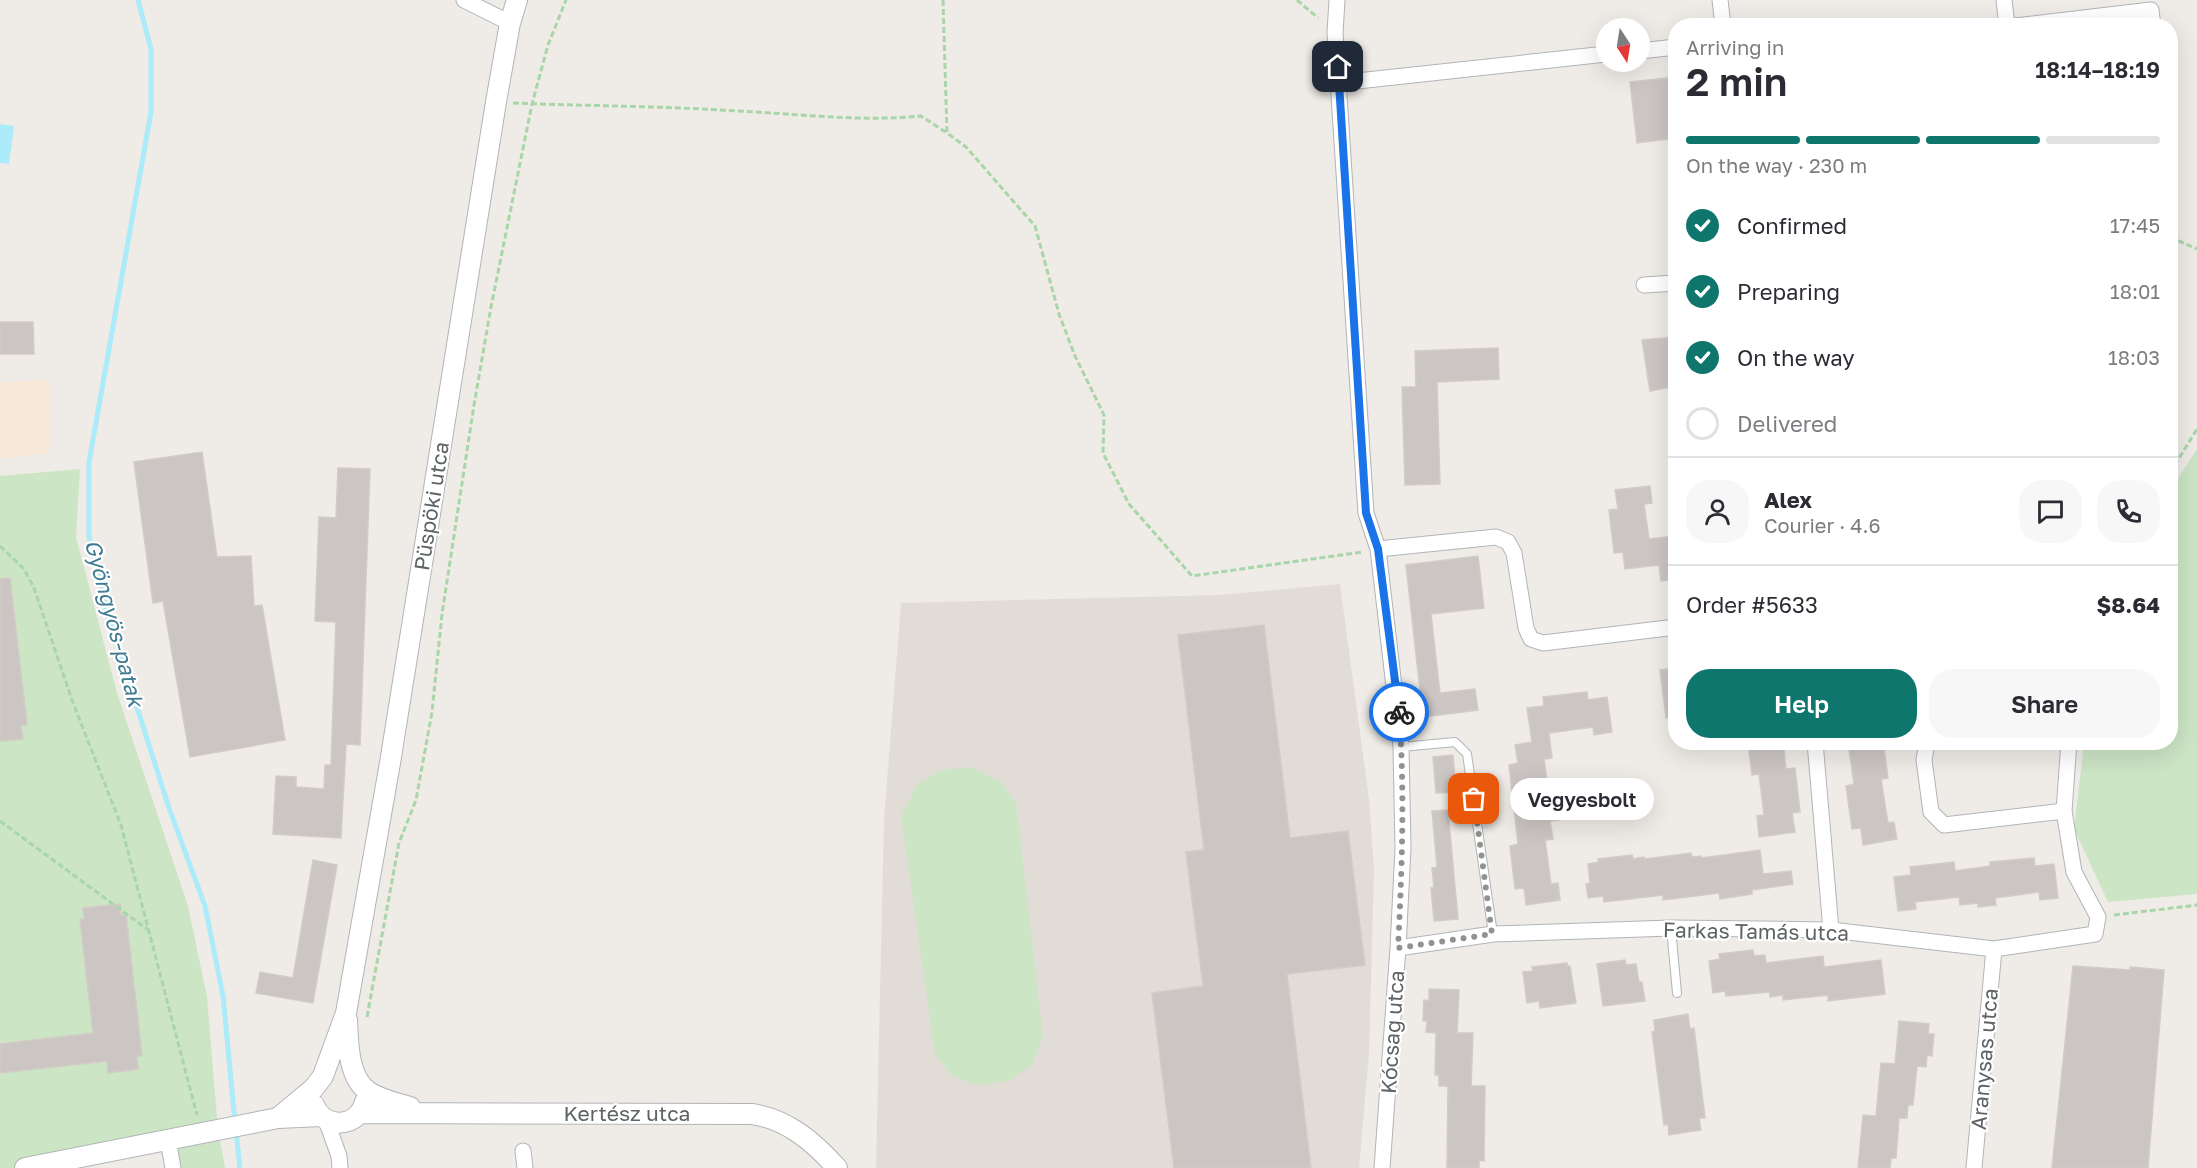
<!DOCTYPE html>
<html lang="en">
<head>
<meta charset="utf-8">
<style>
	body { margin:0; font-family:"Golos Text",sans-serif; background:#f7f7f7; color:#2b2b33; height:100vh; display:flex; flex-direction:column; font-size:22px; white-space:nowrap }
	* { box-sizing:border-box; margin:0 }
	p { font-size:20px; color:#7c7c81 }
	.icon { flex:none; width:33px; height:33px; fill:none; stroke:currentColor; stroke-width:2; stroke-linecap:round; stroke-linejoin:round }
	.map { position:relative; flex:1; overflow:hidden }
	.details { position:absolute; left:1668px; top:18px; width:510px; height:732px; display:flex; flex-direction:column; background:#fff; border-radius:24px; box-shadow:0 6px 24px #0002 }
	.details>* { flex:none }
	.needle { width:39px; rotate:168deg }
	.fabs { position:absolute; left:1596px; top:18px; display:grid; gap:12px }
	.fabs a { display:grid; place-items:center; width:54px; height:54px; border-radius:50%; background:#fff; box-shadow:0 6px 24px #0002; font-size:30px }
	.pin { position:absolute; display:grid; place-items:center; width:51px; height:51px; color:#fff; margin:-26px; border-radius:12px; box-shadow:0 3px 9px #0006 }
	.courier { position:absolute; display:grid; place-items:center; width:60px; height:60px; margin:-30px; border:4px solid #1a73e8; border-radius:50%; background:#fff; color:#222; box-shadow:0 2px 8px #0007 }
	.bubble { position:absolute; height:42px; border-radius:21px; background:#fff; box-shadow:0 6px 24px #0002; font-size:20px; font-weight:600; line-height:42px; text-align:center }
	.overview em { font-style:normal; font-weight:600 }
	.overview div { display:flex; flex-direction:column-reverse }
	.overview { display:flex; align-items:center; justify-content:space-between; height:102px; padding:0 18px }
	h1 { font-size:39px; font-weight:600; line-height:45px }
	.bar { display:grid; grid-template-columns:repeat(4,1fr); gap:9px 6px; align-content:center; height:72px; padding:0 18px }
	.bar i { height:8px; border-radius:4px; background:#e1e1e2 }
	.bar .on { background:#0f766e }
	.bar p { grid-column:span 4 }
	.line { display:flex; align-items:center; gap:15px; padding:0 18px; border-top:2px solid #e1e1e2 }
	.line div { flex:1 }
	.round { display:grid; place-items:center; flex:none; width:63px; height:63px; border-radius:24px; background:#f7f7f7 }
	ol { padding:0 18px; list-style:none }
	li { display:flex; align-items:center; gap:18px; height:66px }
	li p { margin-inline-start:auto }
	li .icon { padding:6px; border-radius:50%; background:#0f766e; color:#fff; stroke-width:4 }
	li:last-child { color:#7c7c81 }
	li i { width:33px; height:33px; border:3px solid #e1e1e2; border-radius:50% }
	.cta { display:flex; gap:12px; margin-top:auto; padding:12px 18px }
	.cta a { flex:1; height:69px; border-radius:24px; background:#0f766e; color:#fff; font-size:24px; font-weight:600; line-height:69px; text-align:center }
	.cta a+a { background:#f7f7f7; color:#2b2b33 }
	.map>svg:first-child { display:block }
	.education { fill:#e2dcd7 }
	.green { fill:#cce5c5 }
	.sand { fill:#f8e9d8 }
	.water { fill:#acebf9 }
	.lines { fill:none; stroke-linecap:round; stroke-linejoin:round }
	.stream { stroke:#acebf9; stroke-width:5 }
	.building { fill:#cbc6c3; stroke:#d3cbc5; stroke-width:1.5 }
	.service-casing { stroke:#b1b5b7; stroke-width:10 }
	.minor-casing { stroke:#b1b5b7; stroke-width:17 }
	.tertiary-casing { stroke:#b1b5b7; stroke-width:22 }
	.path { stroke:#a9d6a9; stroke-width:3; stroke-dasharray:6 3; stroke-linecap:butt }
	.service { stroke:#fff; stroke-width:8 }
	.minor { stroke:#fff; stroke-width:15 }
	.tertiary { stroke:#fff; stroke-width:20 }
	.done { stroke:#919392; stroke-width:6; stroke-dasharray:0 10.8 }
	.route { stroke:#1a73e8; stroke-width:8 }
	.labels { text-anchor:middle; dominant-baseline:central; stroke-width:4.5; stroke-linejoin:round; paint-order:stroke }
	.street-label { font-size:21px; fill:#5e6365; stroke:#fff }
	.water-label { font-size:22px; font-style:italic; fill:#407c91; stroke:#fff }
</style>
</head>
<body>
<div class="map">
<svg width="2197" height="1168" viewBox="0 0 2197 1168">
	<rect width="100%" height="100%" fill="#efebe6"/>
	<path class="education" d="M1340,584L1369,799L1374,870L1369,1053L1359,1168H876L884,820L901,603L1220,595Z"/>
	<path class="green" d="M2197,449V894L2108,902L2074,829L2084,743L2170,742L2171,489Z
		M80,469L76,537L117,693L188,906L207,997L218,1130L225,1168H173L168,1140L29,1168H0V476Z
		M970,767L1001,782L1016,803L1043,1036L1033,1064L1009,1081L977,1085L952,1076L935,1055L901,815L917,785L941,770Z"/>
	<path class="sand" d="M49,379L50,453L0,459V383Z"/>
	<path class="water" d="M0,124L14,126L9,164L0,163Z"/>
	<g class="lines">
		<path class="stream" d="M138,0L151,49V112L89,462V536L108,616L169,808L205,906L223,996L235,1122
			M236,1131L240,1168"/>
	</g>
	<path class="building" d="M1676,77V138L1637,143L1630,82Z
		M0,322H33L34,354H0Z
		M1676,337V386L1650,391L1642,340Z
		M1498,348L1499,379L1437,382L1440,484L1405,485L1402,387H1416L1415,351Z
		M202,452L217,557L251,556L254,606L262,605L285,740L190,757L163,601L153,603L134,462Z
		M338,468L370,469L360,745L346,744L341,838L273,834L276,776L296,777V787L324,789L325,765H331L336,622L315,621L319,517L336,518Z
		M1650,486L1652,503L1644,504L1649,539L1676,536V579L1661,581L1659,565L1625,569L1623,552L1614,553L1609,510L1618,509L1615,490Z
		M1478,556L1484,608L1431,614L1440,693L1475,689L1478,710L1423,717L1406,565Z
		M10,578L27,725L21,726L23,739L0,741V579Z
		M1264,625L1290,838L1348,831L1365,965L1287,974L1311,1168H1174L1152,993L1203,986L1186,852L1204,850L1178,635Z
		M1676,668V717L1666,718L1660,670Z
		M1587,692L1588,700L1607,697L1612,732L1594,735L1593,727L1549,733L1552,758L1544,759L1550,803L1557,802L1559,820L1550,821L1553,839L1545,840L1551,884L1558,883L1560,900L1526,905L1524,888L1515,889L1513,872L1510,846L1518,844L1509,765L1518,763L1515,745L1532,742L1527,708L1544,706L1543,697Z
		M1748,742H1783L1786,769L1795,768L1800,812L1792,813L1795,832L1759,837L1757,816L1764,815L1759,774L1752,775Z
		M1848,742H1883L1888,778L1881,779L1888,823L1894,822L1897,839L1863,845L1861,828L1852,829L1846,786L1854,784Z
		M1453,755L1456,792L1436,793L1433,757Z
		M1448,810L1458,919L1434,921L1431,888H1434L1432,868L1437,867L1432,811Z
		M1760,850L1763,874L1791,871L1793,884L1752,890V894L1720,899L1719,893L1663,900V895L1604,902L1603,896L1588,898L1586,884L1590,883L1588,864L1599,862L1598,859L1632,855L1633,859L1644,857L1645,859L1691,853L1692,857L1701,856L1702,858Z
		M2034,858L2035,866L2054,864L2058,898L2040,900L2039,892L1995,898L1996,905L1978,907V903L1960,905L1959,897L1915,902L1916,909L1898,911L1894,877L1911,875L1910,867L1954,862L1955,871L1990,866V862Z
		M313,860L337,865L313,1003L256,993L260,972L293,978Z
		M120,904L121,915L126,914L142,1056H137L138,1069L108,1073L107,1061L0,1073V1044L93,1033L80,919H84L83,908Z
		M1753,950L1754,956L1765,955L1766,963L1823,956L1824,967L1881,960L1885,994L1828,1001V995L1783,1000V995L1770,997V992L1726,996L1725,991L1713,993L1709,961L1720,959L1719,954Z
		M1625,960L1626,965L1636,964L1639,982H1642L1645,1001L1603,1006L1597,964Z
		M1567,963V966H1570L1576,1003L1540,1008L1539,1001L1527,1003L1523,972L1533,971L1532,967Z
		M2073,966L2130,970V967L2164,970L2148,1168H2052Z
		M1429,989L1459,990L1457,1033H1473L1471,1086H1485L1484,1161L1479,1160V1168H1447L1448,1086H1439V1075H1435L1436,1033L1426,1032L1427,1021H1423L1424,1000L1429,1001Z
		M1688,1014L1690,1029L1694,1028L1705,1118H1699L1701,1130L1669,1135L1668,1124L1664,1125L1652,1032L1655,1031L1654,1020Z
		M1899,1021L1929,1024L1928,1034H1934L1932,1056L1927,1055L1926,1067L1917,1066L1913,1105H1908L1907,1118H1899L1896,1158H1891L1890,1168H1858L1863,1115L1876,1116L1881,1063L1895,1064Z"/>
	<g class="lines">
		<g class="service-casing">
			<path id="service" d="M1401,747L1455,742L1467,754L1493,934
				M1671,928L1677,993"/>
		</g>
		<g class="minor-casing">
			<path id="minor" d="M464,0L510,23
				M1337,0L1335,33L1366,513L1378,549L1401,747L1403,848L1398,948L1382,1168
				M1720,0L1723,26
				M2004,0L2007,26
				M2015,26L2151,10L2153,26
				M1640,51L1676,47
				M1339,83L1606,54
				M1644,285L1676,283
				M1378,549L1496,537L1508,542L1514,553L1526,628L1531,639L1543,643L1676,627
				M1815,742L1831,930
				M1927,742L1924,760L1931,812L1944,825L2064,811
				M1398,948L1493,934L1671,928L1831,930L1994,949L2095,934L2098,917L2074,872L2064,811L2069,742
				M326,1120L339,1156L340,1168
				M168,1140L173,1168
				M523,1151L525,1168
				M1974,1168L1994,949"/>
		</g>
		<g class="tertiary-casing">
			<path id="tertiary" d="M347,1020C348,1043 348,1078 369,1092C381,1100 397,1103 410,1107
				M314,1105C324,1130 358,1128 365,1102
				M360,1113L752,1114C787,1119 814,1142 837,1168
				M278,1118L314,1088L323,1076L346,1013L390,763L496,102L510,23L517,0
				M25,1168L278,1118L321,1116"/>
		</g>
		<path class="path" d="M943,0L947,133L966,147L1035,226L1059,314L1075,356L1104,415L1103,453L1129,504L1192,576L1362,552
			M1297,0L1318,18
			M513,103C588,106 663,106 738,111C799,114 861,122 921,116L947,133
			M2170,237L2197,249
			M2170,473L2197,429
			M0,546L24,569L34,588L73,703L121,825L197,1115
			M0,821L147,929
			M2114,915L2197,905
			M367,1017L399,843L416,800L432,712L442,614L474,405L491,307L532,104L548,45L566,0"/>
		<use href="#service" class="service"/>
		<use href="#minor" class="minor"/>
		<use href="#tertiary" class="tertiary"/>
	</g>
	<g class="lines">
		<path class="done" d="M1399,712C1405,791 1402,869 1398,948L1492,934L1474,799"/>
		<path class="route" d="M1338,67L1366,513L1378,549L1399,712"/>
	</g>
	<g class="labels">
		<g class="street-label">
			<text transform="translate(431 506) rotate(-81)">Püspöki utca</text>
			<text transform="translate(1756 931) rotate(1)">Farkas Tamás utca</text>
			<text transform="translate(1392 1032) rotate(-86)">Kócsag utca</text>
			<text transform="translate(1984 1059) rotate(-85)">Aranysas utca</text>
			<text x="627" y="1113">Kertész utca</text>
		</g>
		<g class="water-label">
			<text transform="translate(115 623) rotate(75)">Gyöngyös-patak</text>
		</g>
	</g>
</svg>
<div class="fabs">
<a><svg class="needle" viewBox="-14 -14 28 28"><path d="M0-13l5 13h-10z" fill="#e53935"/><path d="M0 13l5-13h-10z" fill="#7c7c81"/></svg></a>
</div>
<div class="pin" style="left:1474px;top:799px;background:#ea580c"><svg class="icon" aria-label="bag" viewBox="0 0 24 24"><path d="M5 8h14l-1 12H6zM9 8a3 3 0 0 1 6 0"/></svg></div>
<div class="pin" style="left:1338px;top:67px;background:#1f2937"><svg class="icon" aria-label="home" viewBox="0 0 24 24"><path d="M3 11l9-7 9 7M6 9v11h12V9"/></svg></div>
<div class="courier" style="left:1399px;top:712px"><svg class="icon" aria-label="bike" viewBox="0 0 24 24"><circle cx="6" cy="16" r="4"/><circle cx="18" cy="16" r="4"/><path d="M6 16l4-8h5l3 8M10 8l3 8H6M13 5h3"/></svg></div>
<div class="bubble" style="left:1510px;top:778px;width:144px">Vegyesbolt</div>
<section class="details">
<div class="overview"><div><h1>2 min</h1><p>Arriving in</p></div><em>18:14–18:19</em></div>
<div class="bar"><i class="on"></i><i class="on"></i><i class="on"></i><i></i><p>On the way · 230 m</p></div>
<ol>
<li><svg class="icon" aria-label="check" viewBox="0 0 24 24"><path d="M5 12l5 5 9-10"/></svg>Confirmed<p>17:45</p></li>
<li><svg class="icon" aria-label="check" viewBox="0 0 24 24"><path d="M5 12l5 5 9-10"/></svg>Preparing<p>18:01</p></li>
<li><svg class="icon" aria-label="check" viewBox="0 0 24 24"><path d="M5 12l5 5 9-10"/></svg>On the way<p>18:03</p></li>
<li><i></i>Delivered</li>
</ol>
<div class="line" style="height:108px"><a class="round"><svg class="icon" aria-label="person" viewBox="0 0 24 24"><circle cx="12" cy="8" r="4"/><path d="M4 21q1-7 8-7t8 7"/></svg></a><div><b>Alex</b><p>Courier · 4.6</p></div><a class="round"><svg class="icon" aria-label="chat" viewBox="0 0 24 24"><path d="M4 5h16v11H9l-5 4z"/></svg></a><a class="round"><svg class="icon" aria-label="phone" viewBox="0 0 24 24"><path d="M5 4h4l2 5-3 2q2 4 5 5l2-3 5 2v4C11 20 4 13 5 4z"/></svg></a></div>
<div class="line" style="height:78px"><div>Order #5633</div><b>$8.64</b></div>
<div class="cta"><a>Help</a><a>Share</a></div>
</section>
</div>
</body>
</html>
